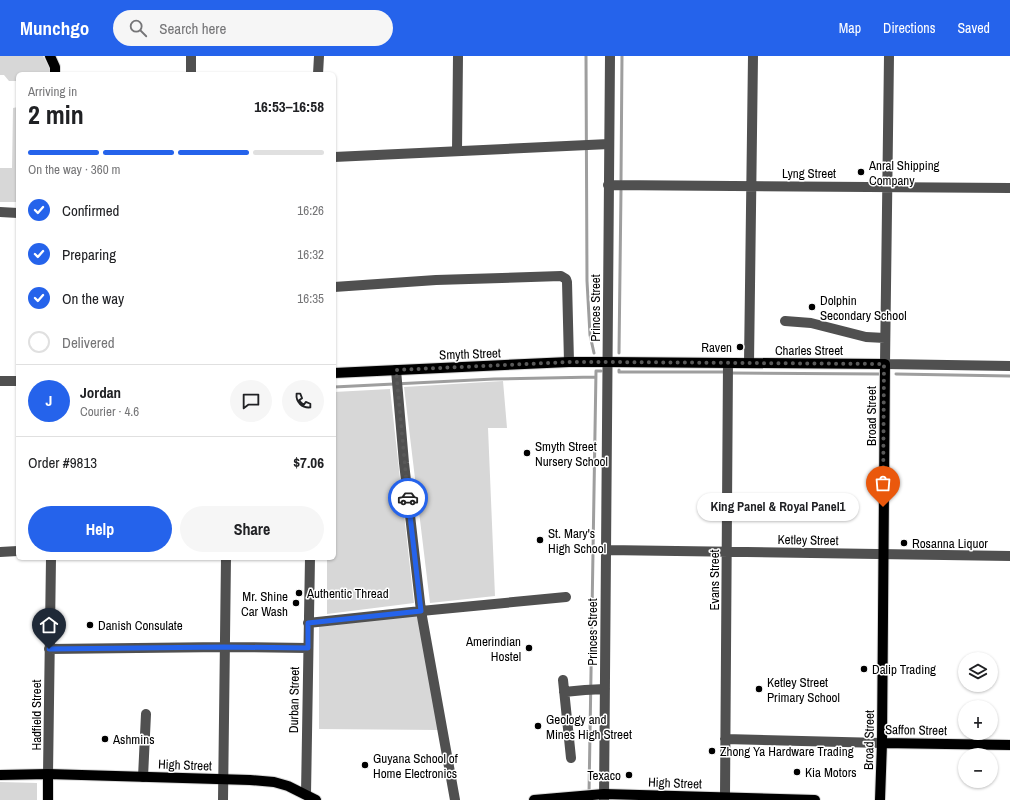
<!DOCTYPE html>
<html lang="en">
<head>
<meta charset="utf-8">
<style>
	body { margin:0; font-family:"Archivo Narrow",sans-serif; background:#f6f6f6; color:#202124; height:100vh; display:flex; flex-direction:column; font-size:15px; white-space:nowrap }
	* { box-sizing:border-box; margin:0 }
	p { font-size:13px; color:#757577 }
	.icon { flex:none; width:22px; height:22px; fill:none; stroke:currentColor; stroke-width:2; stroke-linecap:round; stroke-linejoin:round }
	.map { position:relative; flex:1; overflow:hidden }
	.drawer { position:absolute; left:16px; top:16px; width:320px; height:488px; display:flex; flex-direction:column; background:#fff; border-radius:6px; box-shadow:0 1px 3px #0004 }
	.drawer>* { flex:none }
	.fabs { position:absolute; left:958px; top:596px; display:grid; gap:8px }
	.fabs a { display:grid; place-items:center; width:40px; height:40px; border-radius:50%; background:#fff; box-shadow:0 1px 3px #0004; font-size:20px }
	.pin { position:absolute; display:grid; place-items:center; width:34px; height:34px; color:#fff; margin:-41px -17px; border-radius:50% 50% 50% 0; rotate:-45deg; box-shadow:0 0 4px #0007 }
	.pin .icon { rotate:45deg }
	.courier { position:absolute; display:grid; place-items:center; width:40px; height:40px; margin:-20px; border:3px solid #2563eb; border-radius:50%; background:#fff; color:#222; box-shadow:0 1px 5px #0007 }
	.bubble { position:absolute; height:28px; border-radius:14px; background:#fff; box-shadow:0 1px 3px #0004; font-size:13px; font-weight:700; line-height:28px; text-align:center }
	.overview em { font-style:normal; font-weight:700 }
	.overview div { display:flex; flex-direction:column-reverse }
	.overview { display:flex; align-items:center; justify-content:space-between; height:68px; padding:0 12px }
	h1 { font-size:26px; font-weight:700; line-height:30px }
	.bar { display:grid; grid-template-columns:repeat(4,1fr); gap:6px 4px; align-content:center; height:48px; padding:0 12px }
	.bar i { height:5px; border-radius:3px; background:#e0e0e0 }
	.bar .selected { background:#2563eb }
	.bar p { grid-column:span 4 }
	.line { display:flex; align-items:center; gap:10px; padding:0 12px; border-top:1px solid #e0e0e0 }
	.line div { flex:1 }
	.round { display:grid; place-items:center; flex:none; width:42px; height:42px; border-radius:21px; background:#f6f6f6 }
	ol { padding:0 12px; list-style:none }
	li { display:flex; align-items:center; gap:12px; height:44px }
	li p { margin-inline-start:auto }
	li .icon { padding:4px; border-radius:50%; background:#2563eb; color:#fff; stroke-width:4 }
	li:last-child { color:#757577 }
	li i { width:22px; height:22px; border:2px solid #e0e0e0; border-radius:50% }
	.primary-button { display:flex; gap:8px; margin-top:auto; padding:8px 12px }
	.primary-button a { flex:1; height:46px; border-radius:24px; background:#2563eb; color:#fff; font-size:16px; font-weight:700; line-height:46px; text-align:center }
	.primary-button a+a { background:#f6f6f6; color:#202124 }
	header { display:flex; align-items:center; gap:24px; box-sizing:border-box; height:56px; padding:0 20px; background:#2563eb; color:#fff }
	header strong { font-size:19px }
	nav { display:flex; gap:22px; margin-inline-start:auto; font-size:14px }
	.search { width:280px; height:36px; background:#f6f6f6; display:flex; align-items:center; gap:10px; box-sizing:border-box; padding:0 14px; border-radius:22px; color:#757577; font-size:15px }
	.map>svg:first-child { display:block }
	.green { fill:#d7d7d7 }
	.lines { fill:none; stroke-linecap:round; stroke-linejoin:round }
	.stream { stroke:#9e9e9e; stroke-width:3 }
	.major-casing { stroke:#dbdbdb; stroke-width:12 }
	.minor { stroke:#505050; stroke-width:10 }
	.major { stroke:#000; stroke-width:10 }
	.done { stroke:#595959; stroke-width:4; stroke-dasharray:0 7.2 }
	.route { stroke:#2563eb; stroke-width:5 }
	.poi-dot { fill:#000; stroke:#fff; stroke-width:1.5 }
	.labels { text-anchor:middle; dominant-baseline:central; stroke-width:3; stroke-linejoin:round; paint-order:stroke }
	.poi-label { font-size:13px; fill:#000; stroke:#fff; text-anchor:start }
	.street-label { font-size:13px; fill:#000; stroke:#fff }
</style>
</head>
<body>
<header>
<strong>Munchgo</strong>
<div class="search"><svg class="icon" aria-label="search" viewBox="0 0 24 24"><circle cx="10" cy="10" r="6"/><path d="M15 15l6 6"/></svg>Search here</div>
<nav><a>Map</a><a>Directions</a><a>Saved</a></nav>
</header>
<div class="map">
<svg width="1010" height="744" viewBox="0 0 1010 744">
	<rect width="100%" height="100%" fill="#fff"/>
	<path class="green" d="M0,0H43L49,11V18H18V25H9L4,19H0Z
		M18,51V146H0V112H12L13,52Z
		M503,325L507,372H488L495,540L430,547L404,331Z
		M390,333L414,547L327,558V502H334V336Z
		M419,559L440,674L319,673V570Z
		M0,726L37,727V744H0Z"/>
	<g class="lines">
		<path class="stream" d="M586,0L587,225L590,279L594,297
			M621,124L622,0
			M619,297L621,134
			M619,314V316H723
			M730,317L879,318
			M896,318L1010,320
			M334,331L494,323L596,321
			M589,738L596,315H601"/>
		<g class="major-casing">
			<path id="major" d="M50,0L55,11V18
				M334,317L569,306H607L885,308L882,687L880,744
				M882,687L1010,689
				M48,718V744
				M0,719L48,718L250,724L274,726L288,730L316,744
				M534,744L604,738L815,744"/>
		</g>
		<path class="minor" d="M889,0L885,308L1010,310
			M191,18V0
			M318,18L319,0
			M457,95L458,0
			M334,101L609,88
			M608,129L1010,132
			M0,156L18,157
			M334,231L436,224L561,220L566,223L567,226L569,306
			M785,265L811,267L866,281L885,282
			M749,307L753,0
			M396,314L404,407L421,555L455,744
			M0,325H18
			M606,494L1010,500
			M0,496L18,495
			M308,567L421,555L566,541
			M49,593L225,591L308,592
			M563,624L571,702
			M564,636L585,634L605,633
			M725,683L882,687
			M48,718L51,502
			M143,721L146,658
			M306,738L310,502
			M725,741L728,307
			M223,744L226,502
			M604,744L610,0"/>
		<use href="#major" class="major"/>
	</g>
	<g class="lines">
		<path class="done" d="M408,442L396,314L569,306H607L884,308L883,451"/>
		<path class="route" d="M49,593L224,591L308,592V567L421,555L408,442"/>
	</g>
	<g class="poi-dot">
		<circle cx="861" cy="116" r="4"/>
		<circle cx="812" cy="251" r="4"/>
		<circle cx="740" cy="291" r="4"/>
		<circle cx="527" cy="397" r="4"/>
		<circle cx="540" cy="484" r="4"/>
		<circle cx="904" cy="487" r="4"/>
		<circle cx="299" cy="537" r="4"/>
		<circle cx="296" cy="547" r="4"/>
		<circle cx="90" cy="569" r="4"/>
		<circle cx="529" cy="592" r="4"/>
		<circle cx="864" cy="613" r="4"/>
		<circle cx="759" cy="633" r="4"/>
		<circle cx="538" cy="670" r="4"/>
		<circle cx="105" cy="683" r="4"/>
		<circle cx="712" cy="695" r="4"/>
		<circle cx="365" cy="709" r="4"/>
		<circle cx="797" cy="716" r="4"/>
		<circle cx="629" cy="719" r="4"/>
	</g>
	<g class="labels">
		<g class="poi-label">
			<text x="869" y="109">Anral Shipping<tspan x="869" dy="15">Company</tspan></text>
			<text x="820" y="244">Dolphin<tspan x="820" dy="15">Secondary School</tspan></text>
			<text x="732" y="291" text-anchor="end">Raven</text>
			<text x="535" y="390">Smyth Street<tspan x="535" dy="15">Nursery School</tspan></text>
			<text x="548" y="477">St. Mary's<tspan x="548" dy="15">High School</tspan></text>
			<text x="912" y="487">Rosanna Liquor</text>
			<text x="307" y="537">Authentic Thread</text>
			<text x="288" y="540" text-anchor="end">Mr. Shine<tspan x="288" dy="15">Car Wash</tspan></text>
			<text x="98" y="569">Danish Consulate</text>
			<text x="521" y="585" text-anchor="end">Amerindian<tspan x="521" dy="15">Hostel</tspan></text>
			<text x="872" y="613">Dalip Trading</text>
			<text x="767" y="626">Ketley Street<tspan x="767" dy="15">Primary School</tspan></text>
			<text x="546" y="663">Geology and<tspan x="546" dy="15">Mines High Street</tspan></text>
			<text x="113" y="683">Ashmins</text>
			<text x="720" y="695">Zhong Ya Hardware Trading</text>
			<text x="373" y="702">Guyana School of<tspan x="373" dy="15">Home Electronics</tspan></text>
			<text x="805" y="716">Kia Motors</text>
			<text x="621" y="719" text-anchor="end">Texaco</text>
		</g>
		<g class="street-label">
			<text x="809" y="117">Lyng Street</text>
			<text transform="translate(595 252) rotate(-90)">Princes Street</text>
			<text x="809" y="294">Charles Street</text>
			<text transform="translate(470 298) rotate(-2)">Smyth Street</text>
			<text transform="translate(871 360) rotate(-90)">Broad Street</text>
			<text transform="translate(808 484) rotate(1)">Ketley Street</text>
			<text transform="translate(714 524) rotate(-90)">Evans Street</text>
			<text transform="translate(592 576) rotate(-90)">Princes Street</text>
			<text transform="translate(294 644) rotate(-89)">Durban Street</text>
			<text transform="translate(36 659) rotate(-90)">Hadfield Street</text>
			<text transform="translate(916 674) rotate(1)">Saffon Street</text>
			<text transform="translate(869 684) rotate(-89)">Broad Street</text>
			<text transform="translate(185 709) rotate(2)">High Street</text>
			<text transform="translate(675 727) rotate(2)">High Street</text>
		</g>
	</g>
</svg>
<div class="fabs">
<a><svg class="icon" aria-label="layers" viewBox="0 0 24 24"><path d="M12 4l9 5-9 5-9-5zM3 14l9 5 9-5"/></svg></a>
<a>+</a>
<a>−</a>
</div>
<div class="pin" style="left:883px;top:451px;background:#ea580c"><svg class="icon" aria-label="bag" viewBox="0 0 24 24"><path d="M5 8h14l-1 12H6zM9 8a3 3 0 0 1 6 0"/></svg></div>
<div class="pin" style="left:49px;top:593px;background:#1f2937"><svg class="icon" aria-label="home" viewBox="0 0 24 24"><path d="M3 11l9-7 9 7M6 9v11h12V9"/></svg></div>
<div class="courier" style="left:408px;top:442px"><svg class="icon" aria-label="car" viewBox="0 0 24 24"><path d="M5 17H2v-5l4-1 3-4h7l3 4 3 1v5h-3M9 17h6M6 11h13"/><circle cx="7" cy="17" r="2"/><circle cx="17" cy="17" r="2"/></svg></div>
<div class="bubble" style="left:697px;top:437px;width:162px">King Panel &amp; Royal Panel1</div>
<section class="drawer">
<div class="overview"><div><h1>2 min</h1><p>Arriving in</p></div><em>16:53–16:58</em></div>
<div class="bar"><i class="selected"></i><i class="selected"></i><i class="selected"></i><i></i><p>On the way · 360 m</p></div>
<ol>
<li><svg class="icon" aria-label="check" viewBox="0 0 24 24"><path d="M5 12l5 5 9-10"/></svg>Confirmed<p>16:26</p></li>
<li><svg class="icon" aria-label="check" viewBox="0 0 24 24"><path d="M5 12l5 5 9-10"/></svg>Preparing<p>16:32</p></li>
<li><svg class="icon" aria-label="check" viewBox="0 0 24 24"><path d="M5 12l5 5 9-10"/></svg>On the way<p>16:35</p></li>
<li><i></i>Delivered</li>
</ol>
<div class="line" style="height:72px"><b class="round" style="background:#2563eb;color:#fff">J</b><div><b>Jordan</b><p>Courier · 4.6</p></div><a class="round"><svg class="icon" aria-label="chat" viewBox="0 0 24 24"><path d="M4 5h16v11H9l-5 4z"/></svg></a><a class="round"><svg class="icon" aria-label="phone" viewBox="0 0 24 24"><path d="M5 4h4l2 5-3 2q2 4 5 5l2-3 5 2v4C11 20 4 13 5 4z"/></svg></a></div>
<div class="line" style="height:52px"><div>Order #9813</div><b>$7.06</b></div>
<div class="primary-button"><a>Help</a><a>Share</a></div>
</section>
</div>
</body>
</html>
